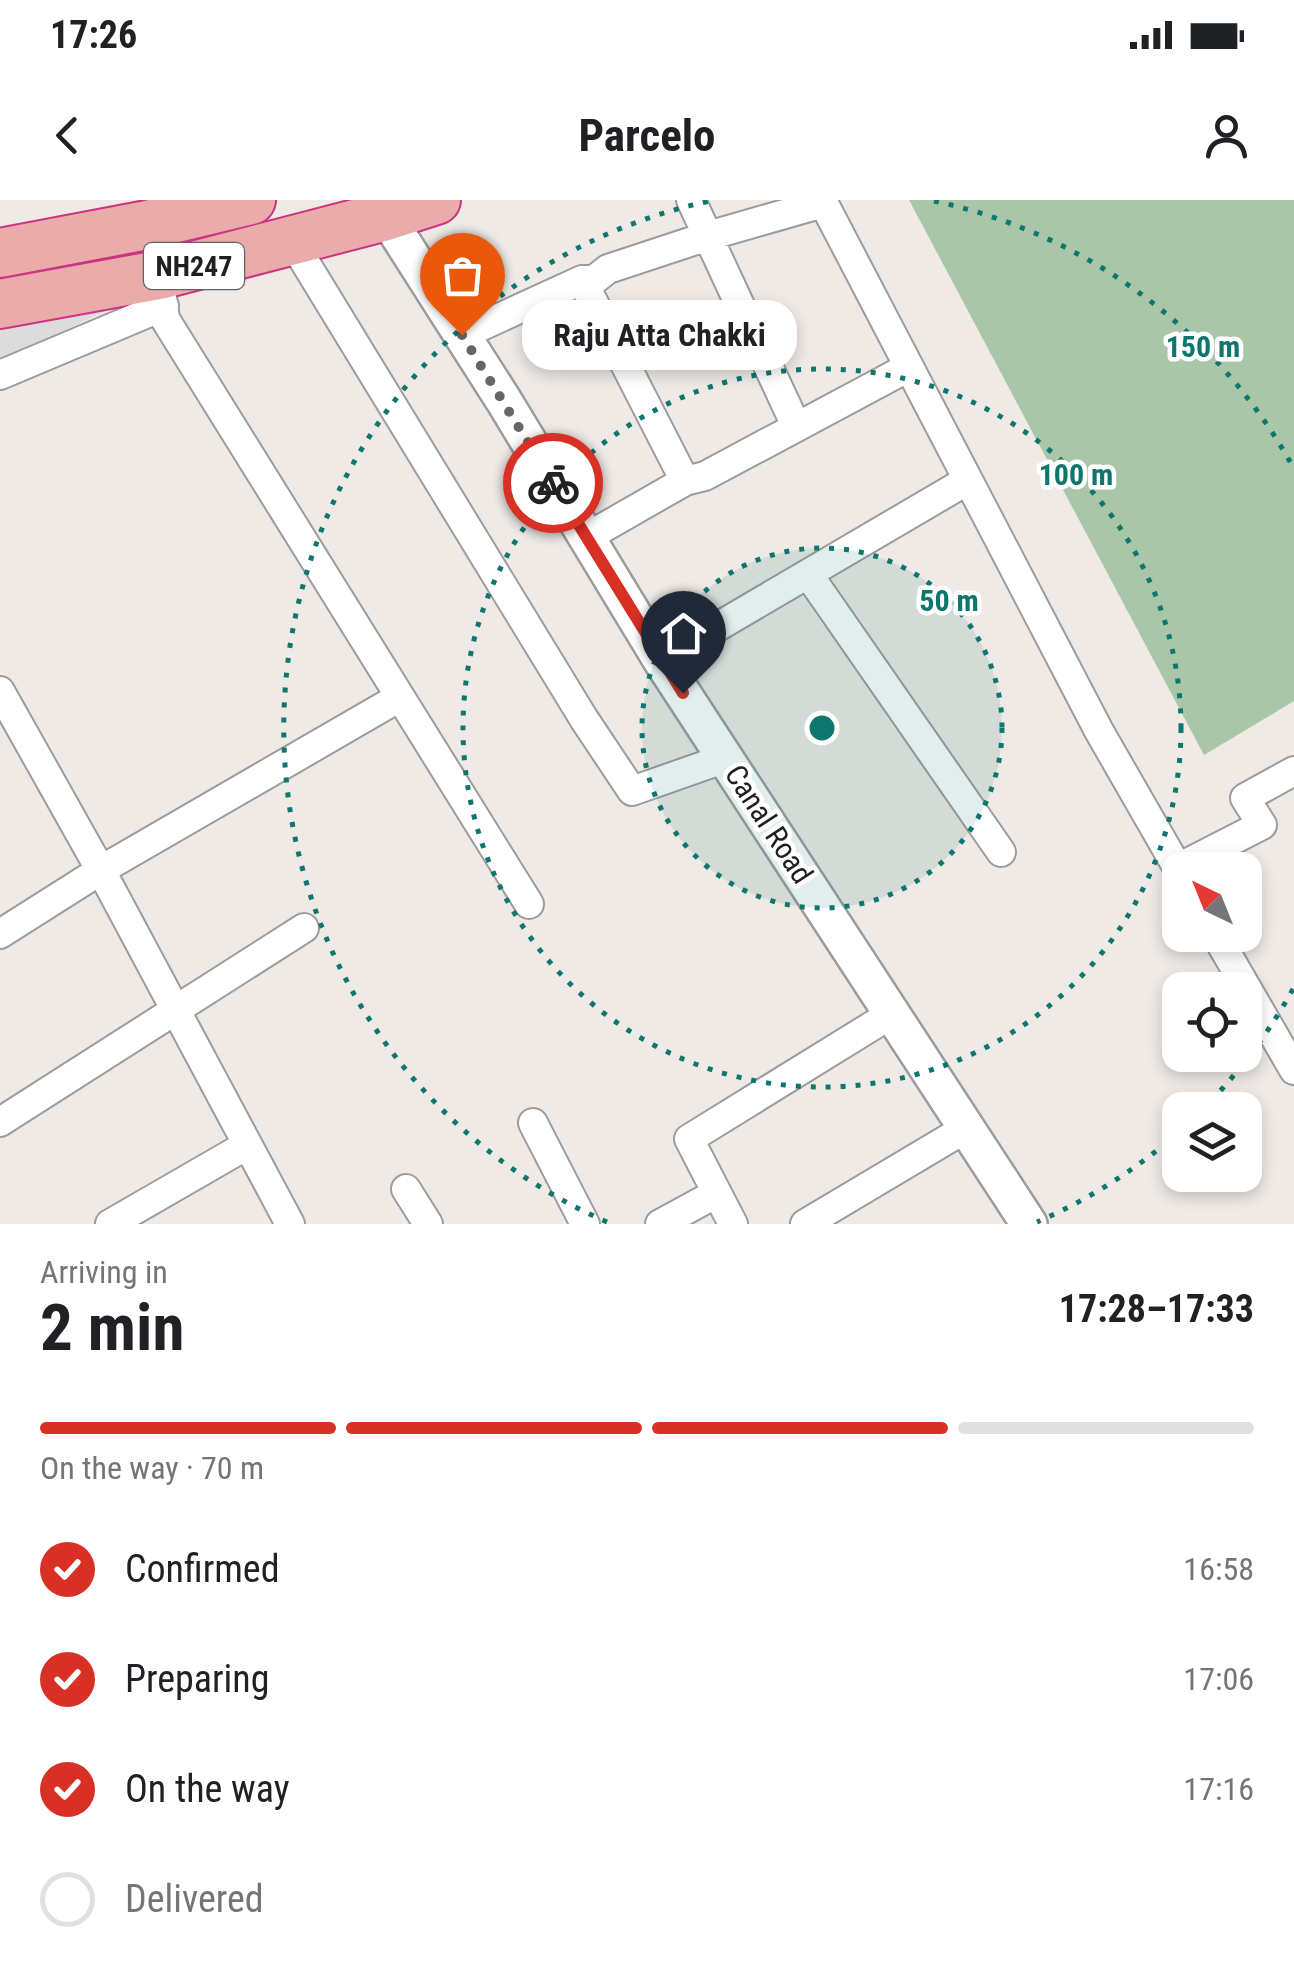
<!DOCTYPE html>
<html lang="en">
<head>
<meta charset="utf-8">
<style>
	body { margin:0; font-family:"Roboto Condensed",sans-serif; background:#f2f2f2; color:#202124; height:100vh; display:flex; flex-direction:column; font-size:38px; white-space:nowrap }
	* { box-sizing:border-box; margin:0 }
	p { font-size:32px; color:#757577 }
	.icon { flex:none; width:55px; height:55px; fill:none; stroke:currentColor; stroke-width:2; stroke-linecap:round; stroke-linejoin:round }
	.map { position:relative; height:1024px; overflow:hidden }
	.details { display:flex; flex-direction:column; background:#fff; flex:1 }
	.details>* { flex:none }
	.needle { width:65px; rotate:317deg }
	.fabs { position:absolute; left:1162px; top:652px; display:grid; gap:20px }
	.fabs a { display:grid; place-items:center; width:100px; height:100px; border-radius:20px; background:#fff; box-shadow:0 5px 15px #0003; font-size:50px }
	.pin { position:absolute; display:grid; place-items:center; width:85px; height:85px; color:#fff; margin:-102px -42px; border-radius:50% 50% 50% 0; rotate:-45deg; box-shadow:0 0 10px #0007 }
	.pin .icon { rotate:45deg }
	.courier { position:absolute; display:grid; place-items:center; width:100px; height:100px; margin:-50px; border:8px solid #d93025; border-radius:50%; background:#fff; color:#222; box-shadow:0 2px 12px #0007 }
	.bubble { position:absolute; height:70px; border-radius:30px; background:#fff; box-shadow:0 5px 15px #0003; font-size:32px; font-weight:700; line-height:70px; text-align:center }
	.headline em { font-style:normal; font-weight:700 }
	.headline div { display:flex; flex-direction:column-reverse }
	.headline { display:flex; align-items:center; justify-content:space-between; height:170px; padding:0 40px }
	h1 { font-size:65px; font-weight:700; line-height:75px }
	.bar { display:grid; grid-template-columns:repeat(4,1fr); gap:15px 10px; align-content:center; height:120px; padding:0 40px }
	.bar i { height:12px; border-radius:8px; background:#e0e0e0 }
	.bar .active { background:#d93025 }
	.bar p { grid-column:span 4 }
	ol { padding:0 40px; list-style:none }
	li { display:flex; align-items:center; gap:30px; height:110px }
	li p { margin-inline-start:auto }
	li .icon { padding:10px; border-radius:50%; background:#d93025; color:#fff; stroke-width:4 }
	li:last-child { color:#757577 }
	li i { width:55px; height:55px; border:5px solid #e0e0e0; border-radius:50% }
	.status { display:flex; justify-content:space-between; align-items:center; height:70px; padding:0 50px; background:#fff; direction:ltr }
	.status svg { height:28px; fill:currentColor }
	header { display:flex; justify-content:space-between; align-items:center; height:130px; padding:0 40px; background:#fff; font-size:45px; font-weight:700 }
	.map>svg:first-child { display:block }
	.residential { fill:#dddcdc }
	.cemetery { fill:#aac6a9 }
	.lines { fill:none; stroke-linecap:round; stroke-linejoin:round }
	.minor-casing { stroke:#9c9c9c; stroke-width:32 }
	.tertiary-casing { stroke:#9c9c9c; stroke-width:40 }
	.trunk-casing { stroke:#cd3383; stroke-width:52 }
	.minor { stroke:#fff; stroke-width:28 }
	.tertiary { stroke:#fff; stroke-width:35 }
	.trunk { stroke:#eaacab; stroke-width:48 }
	.done { stroke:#686665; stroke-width:10; stroke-dasharray:0 18 }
	.route { stroke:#d93025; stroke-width:12 }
	.ring { fill:none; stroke:#0f766e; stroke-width:5; stroke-dasharray:5 10 }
	.labels { text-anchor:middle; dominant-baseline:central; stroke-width:9; stroke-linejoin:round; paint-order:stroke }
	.shield { fill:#fff; stroke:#626262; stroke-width:2.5 }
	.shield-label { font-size:28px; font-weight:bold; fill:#1f1f1f }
	.street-label { font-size:30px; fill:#1f1f1f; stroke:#fff }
	.centre { fill:#0f766e; stroke:#fff; stroke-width:5 }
	.ring-label { font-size:30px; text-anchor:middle; font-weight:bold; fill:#0f766e; stroke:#fff; stroke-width:9; stroke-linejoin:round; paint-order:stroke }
</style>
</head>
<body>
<div class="status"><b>17:26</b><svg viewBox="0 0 49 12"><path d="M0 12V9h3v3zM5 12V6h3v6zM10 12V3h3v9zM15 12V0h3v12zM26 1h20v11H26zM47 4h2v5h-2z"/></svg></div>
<header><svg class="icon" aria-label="back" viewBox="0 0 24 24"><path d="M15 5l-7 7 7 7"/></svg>Parcelo<svg class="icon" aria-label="person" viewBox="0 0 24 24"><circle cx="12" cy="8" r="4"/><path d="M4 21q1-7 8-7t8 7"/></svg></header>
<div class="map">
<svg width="1294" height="1024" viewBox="0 0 1294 1024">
	<rect width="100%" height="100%" fill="#efeae6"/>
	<path class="residential" d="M147,91L0,161V118Z"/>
	<path class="cemetery" d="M909,0H1294V501L1204,555Z"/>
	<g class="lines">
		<g class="minor-casing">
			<path id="minor" d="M691,0L796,226
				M822,0L1099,531L1180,672
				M293,39L292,41L584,519L632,591L726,558
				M159,75L165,119L529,704
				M582,80L685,281
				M462,135L582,80H594L608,69L708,36L823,3
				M0,175L164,106
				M587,337L685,281L705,276L909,167
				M808,374L1001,652
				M661,460L968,280
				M0,491L105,678L290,1024
				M1178,668L1262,625L1245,598L1294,571
				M0,734L101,670L400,497
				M1216,735L1294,870
				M0,922L304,728
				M533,923L585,1024
				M406,989L428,1024
				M110,1024L247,945
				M660,1024L717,993
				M733,1024L689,939L893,813
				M805,1024L968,927"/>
		</g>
		<g class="tertiary-casing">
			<path id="tertiary" d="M386,16L504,201L661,460L1029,1024"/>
		</g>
		<g class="trunk-casing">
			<path id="trunk" d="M0,53L147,25L251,0
				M0,104L159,75L386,16L436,0"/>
		</g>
		<use href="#minor" class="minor"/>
		<use href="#tertiary" class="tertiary"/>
		<use href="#trunk" class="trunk"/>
	</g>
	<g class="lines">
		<path class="done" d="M462,135L553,283"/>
		<path class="route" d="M553,283L683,493"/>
	</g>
	<circle cx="822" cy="528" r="180" fill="#0f766e" fill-opacity=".12"/>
	<g class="ring">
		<circle cx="822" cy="528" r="180"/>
		<circle cx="822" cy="528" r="359"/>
		<path d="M1293 789A539 539 0 0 1 1203 909M1179 932A539 539 0 0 1 1037 1022M607 1022A539 539 0 0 1 710 1M934 1A539 539 0 0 1 1293 267"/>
	</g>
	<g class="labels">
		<rect class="shield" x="144" y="43" width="100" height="46" rx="8"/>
		<g class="shield-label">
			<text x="194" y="66">NH247</text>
		</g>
		<g class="street-label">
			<text transform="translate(769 624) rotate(57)">Canal Road</text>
		</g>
	</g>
	<circle cx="822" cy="528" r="15" class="centre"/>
	<g class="ring-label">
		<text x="1203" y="157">150 m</text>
		<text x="1076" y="285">100 m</text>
		<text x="949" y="411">50 m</text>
	</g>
</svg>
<div class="fabs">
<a><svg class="needle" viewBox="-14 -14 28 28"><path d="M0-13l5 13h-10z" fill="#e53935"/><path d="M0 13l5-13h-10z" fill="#757577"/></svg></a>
<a><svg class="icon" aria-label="locate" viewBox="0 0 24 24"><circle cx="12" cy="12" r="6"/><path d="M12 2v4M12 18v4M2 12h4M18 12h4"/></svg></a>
<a><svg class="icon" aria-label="layers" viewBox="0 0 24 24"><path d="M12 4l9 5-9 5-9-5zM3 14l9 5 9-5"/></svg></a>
</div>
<div class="pin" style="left:462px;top:135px;background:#ea580c"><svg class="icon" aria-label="bag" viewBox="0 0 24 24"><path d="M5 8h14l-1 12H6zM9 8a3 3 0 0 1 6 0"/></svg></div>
<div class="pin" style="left:683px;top:493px;background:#1f2937"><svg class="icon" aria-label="home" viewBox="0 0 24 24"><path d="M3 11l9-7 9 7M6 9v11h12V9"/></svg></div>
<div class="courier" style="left:553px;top:283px"><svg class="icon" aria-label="bike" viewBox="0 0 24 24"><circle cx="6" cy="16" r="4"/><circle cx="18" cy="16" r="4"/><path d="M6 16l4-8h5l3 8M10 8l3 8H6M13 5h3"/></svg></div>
<div class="bubble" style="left:522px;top:100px;width:275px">Raju Atta Chakki</div>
</div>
<section class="details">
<div class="headline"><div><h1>2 min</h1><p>Arriving in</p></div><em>17:28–17:33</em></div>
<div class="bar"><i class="active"></i><i class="active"></i><i class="active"></i><i></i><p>On the way · 70 m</p></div>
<ol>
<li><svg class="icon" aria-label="check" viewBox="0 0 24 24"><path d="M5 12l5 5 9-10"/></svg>Confirmed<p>16:58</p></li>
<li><svg class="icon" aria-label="check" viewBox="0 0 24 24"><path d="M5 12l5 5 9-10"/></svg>Preparing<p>17:06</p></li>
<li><svg class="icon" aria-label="check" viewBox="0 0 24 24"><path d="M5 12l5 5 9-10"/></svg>On the way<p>17:16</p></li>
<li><i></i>Delivered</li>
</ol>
</section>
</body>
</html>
